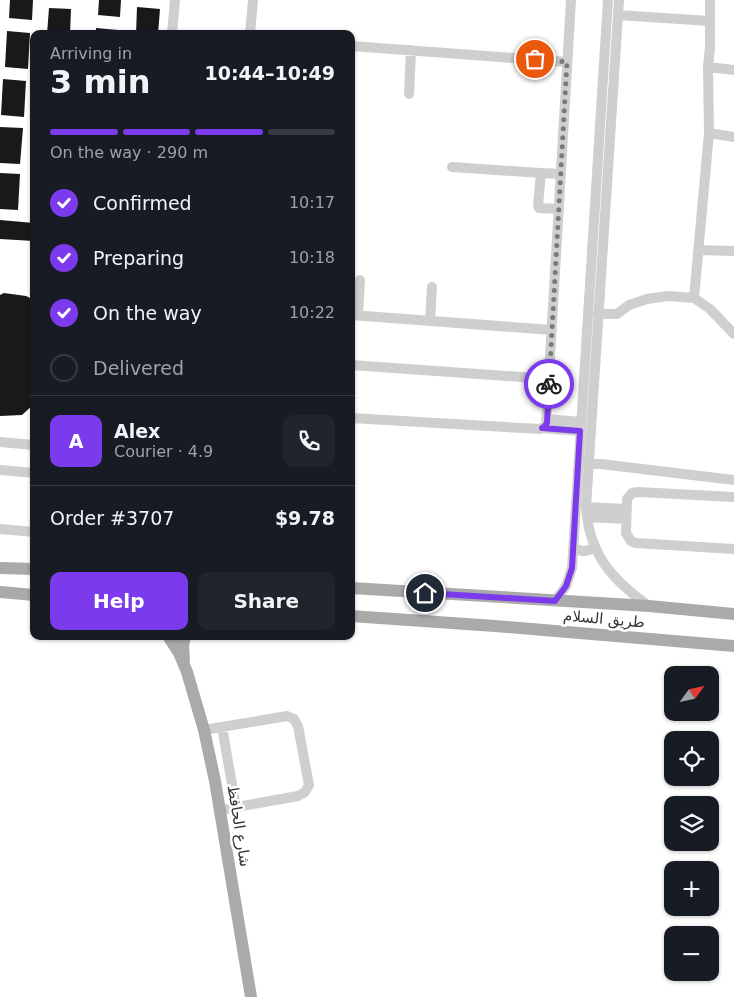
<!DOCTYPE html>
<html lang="en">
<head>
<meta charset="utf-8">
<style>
	body { margin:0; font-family:"DejaVu Sans","Noto Sans Arabic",sans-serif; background:#20242c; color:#f1f3f6; height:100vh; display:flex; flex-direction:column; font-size:19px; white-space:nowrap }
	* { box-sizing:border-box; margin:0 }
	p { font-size:16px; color:#9ea1a6 }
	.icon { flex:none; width:28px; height:28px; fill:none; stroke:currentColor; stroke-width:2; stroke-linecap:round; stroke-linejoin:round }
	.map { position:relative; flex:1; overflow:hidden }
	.details { position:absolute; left:30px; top:30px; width:325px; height:610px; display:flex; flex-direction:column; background:#171b24; border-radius:10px; box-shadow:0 1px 4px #0004 }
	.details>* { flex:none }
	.needle { width:32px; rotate:57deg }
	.buttons { position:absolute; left:664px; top:666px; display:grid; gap:10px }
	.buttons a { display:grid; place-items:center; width:55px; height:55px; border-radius:10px; background:#171b24; box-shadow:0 1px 4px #0004; font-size:25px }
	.pin { position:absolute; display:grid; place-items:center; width:42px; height:42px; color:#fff; margin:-21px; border:2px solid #fff; border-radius:50%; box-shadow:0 1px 5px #0007 }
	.courier { position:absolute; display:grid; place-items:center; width:50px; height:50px; margin:-25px; border:4px solid #7c3aed; border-radius:50%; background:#fff; color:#222; box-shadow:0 1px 6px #0007 }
	.summary em { font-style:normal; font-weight:800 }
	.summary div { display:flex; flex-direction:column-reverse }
	.summary { display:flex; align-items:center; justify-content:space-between; height:85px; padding:0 20px }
	h1 { font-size:32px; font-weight:800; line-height:38px }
	.bar { display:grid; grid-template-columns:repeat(4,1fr); gap:8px 5px; align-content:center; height:60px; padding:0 20px }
	.bar i { height:6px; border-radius:4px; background:#363941 }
	.bar .selected { background:#7c3aed }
	.bar p { grid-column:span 4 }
	.line { display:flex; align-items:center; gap:12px; padding:0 20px; border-top:1px solid #363941 }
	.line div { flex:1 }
	.round { display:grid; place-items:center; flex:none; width:52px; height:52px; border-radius:10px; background:#20242c }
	ol { padding:0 20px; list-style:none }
	li { display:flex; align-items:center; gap:15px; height:55px }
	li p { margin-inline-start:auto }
	li .icon { padding:5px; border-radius:50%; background:#7c3aed; color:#fff; stroke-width:4 }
	li:last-child { color:#9ea1a6 }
	li i { width:28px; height:28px; border:2px solid #363941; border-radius:50% }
	.button { display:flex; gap:10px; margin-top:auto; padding:10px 20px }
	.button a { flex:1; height:58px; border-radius:10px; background:#7c3aed; color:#fff; font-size:20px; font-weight:800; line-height:58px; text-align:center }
	.button a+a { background:#20242c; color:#f1f3f6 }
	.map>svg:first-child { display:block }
	.building { fill:#191919 }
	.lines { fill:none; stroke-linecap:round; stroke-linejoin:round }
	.minor { stroke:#cfcfcf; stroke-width:10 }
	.major { stroke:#aaa; stroke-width:12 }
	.done { stroke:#7a7a7a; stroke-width:5; stroke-dasharray:0 9 }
	.route { stroke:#7c3aed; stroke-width:6 }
	.labels { text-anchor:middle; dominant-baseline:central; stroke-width:5; stroke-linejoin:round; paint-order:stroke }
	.street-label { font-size:15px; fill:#323232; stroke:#fff }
</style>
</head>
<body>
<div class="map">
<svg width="734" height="997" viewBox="0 0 734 997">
	<rect width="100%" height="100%" fill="#fff"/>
	<path class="building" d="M10,0H33L32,20L9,18Z
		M99,0H121L120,17L98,15Z
		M137,7L160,9L158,34H136Z
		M49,8L71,9L70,34H47Z
		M96,28L118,30V34H96Z
		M7,31L30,33L28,69L5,67Z
		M3,79L26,81L24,117L1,115Z
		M0,127L23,128L20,164L0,163Z
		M0,173L20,174L18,210L0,209Z
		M0,220L34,223V241L0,239Z
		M4,293L26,296L34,300V404L22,415L0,416V295Z"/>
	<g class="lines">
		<path class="minor" d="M619,0L586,507C589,554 612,580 649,606
			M618,15L710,21
			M172,34L175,0
			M250,34L253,0
			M351,46L567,62
			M708,67L734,70
			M409,94L411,50
			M709,133L734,137
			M452,167L541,173
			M559,209L539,208L538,206L541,173L561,174
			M699,250L734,251
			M694,298L709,133L708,67L710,47V0
			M598,314H617L629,305L647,299L668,296L694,298L710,309L734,334
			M351,315L552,330
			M358,315L360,280
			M430,321L432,287
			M351,365L549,379
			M351,418L540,429L544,427L546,425L571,0
			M547,419L581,422
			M542,428L580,431
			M0,442L34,445
			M584,462L734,480
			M0,470L34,473
			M734,497L638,492L632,493L627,499L626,533L631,541L636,543L734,549
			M586,507L626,509
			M587,517L626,519
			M0,529L34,532
			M574,547C581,553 588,552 594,547
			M555,601L566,586L572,568L608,0
			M222,727L236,807
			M204,730L287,716L294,719L298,726L309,785L305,792L298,796L220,810"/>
		<path class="major" d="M0,568L34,569
			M351,588L649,606L734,614
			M0,592L34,595
			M351,616L495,626L734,646
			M168,636L179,653L187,672L204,730L215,781L251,997
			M184,660L183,646L185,636"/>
	</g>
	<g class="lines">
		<path class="done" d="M535,59L567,62L549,384"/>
		<path class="route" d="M425,593L555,601L566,586L572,568L580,431L542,428L544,427L547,423L549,384"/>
	</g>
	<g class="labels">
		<g class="street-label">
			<text transform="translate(604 619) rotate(5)">طريق السلام</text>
			<text transform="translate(239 826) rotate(81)">شارع الحافظ</text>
		</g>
	</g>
</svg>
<div class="buttons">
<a><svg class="needle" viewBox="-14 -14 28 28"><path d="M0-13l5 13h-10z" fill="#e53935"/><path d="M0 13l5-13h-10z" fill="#9ea1a6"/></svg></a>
<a><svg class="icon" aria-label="locate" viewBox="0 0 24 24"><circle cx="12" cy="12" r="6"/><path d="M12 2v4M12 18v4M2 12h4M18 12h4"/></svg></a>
<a><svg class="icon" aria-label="layers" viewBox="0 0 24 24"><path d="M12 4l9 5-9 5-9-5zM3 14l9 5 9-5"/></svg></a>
<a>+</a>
<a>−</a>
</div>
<div class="pin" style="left:535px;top:59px;background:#ea580c"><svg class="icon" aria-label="bag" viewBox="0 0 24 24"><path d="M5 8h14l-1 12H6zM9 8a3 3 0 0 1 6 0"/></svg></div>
<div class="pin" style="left:425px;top:593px;background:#1f2937"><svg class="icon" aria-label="home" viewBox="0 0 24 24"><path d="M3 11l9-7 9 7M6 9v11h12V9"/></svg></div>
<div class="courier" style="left:549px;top:384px"><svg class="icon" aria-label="bike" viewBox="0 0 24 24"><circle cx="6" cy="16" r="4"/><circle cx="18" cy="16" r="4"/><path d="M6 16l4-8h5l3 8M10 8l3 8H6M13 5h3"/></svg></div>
<section class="details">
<div class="summary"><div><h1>3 min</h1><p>Arriving in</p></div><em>10:44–10:49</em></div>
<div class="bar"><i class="selected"></i><i class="selected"></i><i class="selected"></i><i></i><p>On the way · 290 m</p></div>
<ol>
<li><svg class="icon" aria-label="check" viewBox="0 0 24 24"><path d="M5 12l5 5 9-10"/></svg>Confirmed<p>10:17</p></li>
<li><svg class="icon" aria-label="check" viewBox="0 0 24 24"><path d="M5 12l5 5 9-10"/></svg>Preparing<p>10:18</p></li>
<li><svg class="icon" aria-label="check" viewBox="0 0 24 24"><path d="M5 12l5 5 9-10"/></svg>On the way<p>10:22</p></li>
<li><i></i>Delivered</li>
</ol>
<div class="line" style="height:90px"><b class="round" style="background:#7c3aed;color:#fff">A</b><div><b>Alex</b><p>Courier · 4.9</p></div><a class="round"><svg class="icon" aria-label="phone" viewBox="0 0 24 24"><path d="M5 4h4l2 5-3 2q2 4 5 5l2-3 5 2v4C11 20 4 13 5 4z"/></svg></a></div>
<div class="line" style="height:65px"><div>Order #3707</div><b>$9.78</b></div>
<div class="button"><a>Help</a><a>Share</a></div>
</section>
</div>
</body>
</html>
